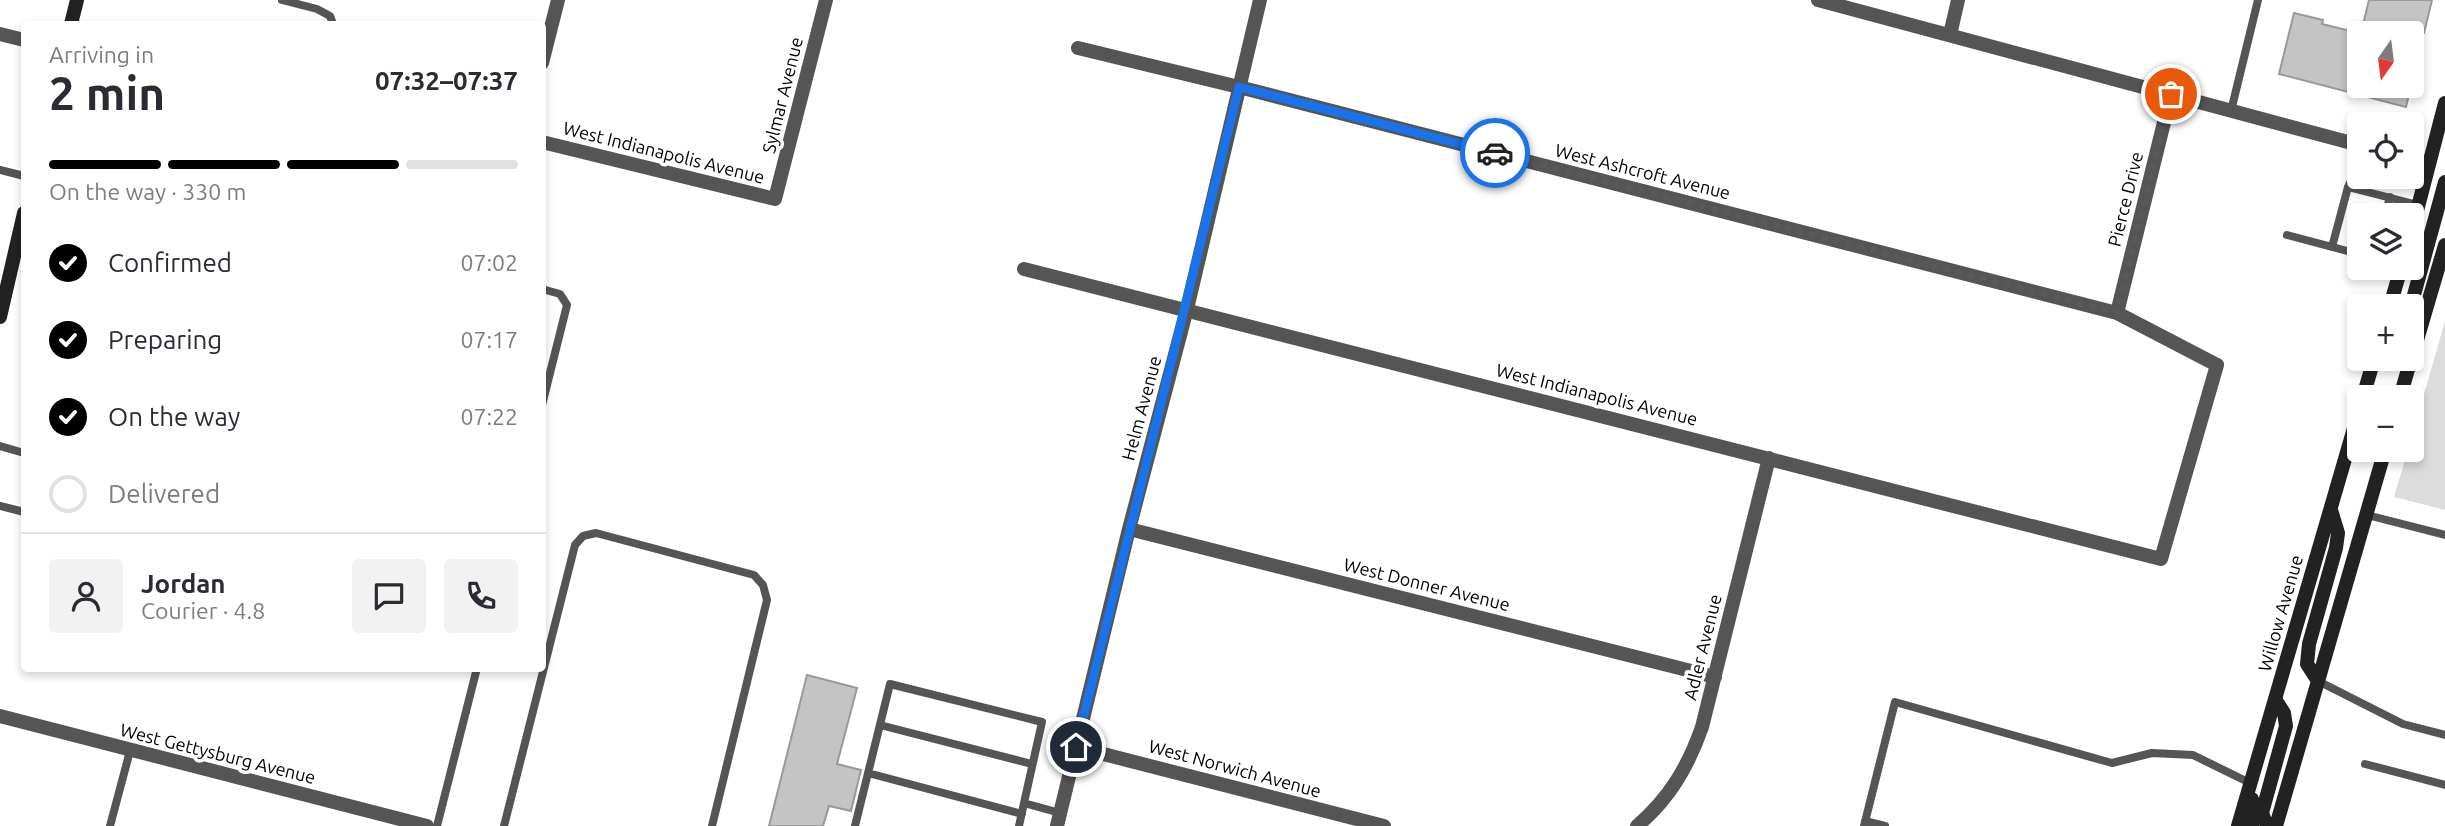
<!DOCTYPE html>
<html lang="en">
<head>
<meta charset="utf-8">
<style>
	body { margin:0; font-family:Ubuntu,sans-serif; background:#f2f2f3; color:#2b2b33; height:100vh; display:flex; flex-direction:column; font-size:26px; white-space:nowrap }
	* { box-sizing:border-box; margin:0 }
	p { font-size:23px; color:#7c7c81 }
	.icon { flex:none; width:38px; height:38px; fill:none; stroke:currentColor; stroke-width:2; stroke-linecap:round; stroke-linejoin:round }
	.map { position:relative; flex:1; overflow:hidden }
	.side { position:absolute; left:21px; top:21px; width:525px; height:651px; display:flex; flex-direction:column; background:#fff; border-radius:7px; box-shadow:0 4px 10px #0003 }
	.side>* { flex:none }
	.needle { width:46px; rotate:194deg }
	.fabs { position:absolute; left:2347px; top:21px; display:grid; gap:14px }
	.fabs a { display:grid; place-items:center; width:77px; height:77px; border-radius:7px; background:#fff; box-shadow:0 4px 10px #0003; font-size:35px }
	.pin { position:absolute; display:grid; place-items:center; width:60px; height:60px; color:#fff; margin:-30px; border:4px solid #fff; border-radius:50%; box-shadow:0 2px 7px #0007 }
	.courier { position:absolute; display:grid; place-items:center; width:70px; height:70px; margin:-35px; border:5px solid #1a73e8; border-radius:50%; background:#fff; color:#222; box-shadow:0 2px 9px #0007 }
	.headline em { font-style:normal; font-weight:700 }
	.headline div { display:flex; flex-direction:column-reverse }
	.headline { display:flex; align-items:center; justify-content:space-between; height:119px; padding:0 28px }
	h1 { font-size:46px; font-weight:700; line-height:52px }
	.bar { display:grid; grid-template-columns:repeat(4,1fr); gap:10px 7px; align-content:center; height:84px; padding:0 28px }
	.bar i { height:9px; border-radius:5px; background:#e1e1e2 }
	.bar .active { background:#000 }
	.bar p { grid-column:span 4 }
	.line { display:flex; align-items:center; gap:18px; padding:0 28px; border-top:2px solid #e1e1e2 }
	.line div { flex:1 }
	.round { display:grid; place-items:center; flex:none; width:74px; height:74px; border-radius:7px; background:#f2f2f3 }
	ol { padding:0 28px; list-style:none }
	li { display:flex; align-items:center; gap:21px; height:77px }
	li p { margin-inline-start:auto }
	li .icon { padding:7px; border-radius:50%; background:#000; color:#fff; stroke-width:4 }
	li:last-child { color:#7c7c81 }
	li i { width:38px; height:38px; border:4px solid #e1e1e2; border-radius:50% }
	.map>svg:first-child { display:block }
	.green { fill:#dcdcdc }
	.building { fill:#c4c4c4; stroke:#999; stroke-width:2 }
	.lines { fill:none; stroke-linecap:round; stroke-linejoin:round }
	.service { stroke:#555; stroke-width:8 }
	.minor { stroke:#555; stroke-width:14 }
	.tertiary { stroke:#555; stroke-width:14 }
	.secondary { stroke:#222; stroke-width:14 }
	.done { stroke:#595959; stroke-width:7; stroke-dasharray:0 12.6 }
	.route { stroke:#1a73e8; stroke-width:9 }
	.labels { text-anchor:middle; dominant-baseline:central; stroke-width:7; stroke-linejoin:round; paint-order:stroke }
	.street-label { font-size:18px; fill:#000; stroke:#fff }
</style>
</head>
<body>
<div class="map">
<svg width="2445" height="826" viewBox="0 0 2445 826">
	<rect width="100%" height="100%" fill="#fff"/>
	<path class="green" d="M2445,321V510L2394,497L2408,450H2412V436Z"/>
	<path class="building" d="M2369,0H2432L2424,33H2361Z
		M2294,13L2323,20L2322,24L2359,33V86H2411L2406,107L2279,74Z
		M807,675L857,688L837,764L861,770L851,811L829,806L823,826H769Z"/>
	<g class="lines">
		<path class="service" d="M282,0L317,9L330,16L333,24
			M2231,111L2258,0
			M0,170L24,176
			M2348,187L2418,205
			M2385,215L2390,197
			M2287,235L2359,254
			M2332,247L2348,187L2359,164
			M542,289L560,294L567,305L542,405
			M0,446L24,453
			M0,506L24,512
			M2367,515L2445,535
			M2318,681L2403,724L2445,735
			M880,725L1032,764
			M2365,764L2445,785
			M868,773L1022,814
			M1865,821L1885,826
			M110,826L130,751
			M437,826L477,668
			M504,826L575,545L583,536L596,533L754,575L763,585L767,600L712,826
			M855,826L890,684L1042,722L1024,803
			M1019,826L1024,803L1060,813
			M1864,826L1895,702L2112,763L2152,753L2193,755L2250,783"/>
		<path class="minor" d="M1818,0L2359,145
			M0,34L24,40
			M1950,35L1958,0
			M542,63L558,0
			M542,142L775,199L826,0
			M2412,160L2429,164
			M1024,269L2161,559L2217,365L2117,313L1239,87L1078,48
			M2117,313L2171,94
			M1129,529L1715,677
			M1076,747L1384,826
			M1057,826L1129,529L1187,309L1260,0
			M1637,826C1669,799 1688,767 1702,727L1769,458"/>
		<path class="tertiary" d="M0,716L427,826"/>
		<path class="secondary" d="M71,24L77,0
			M2412,230L2445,103
			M2390,306L2401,268
			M2411,306L2445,182
			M0,317L24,213
			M2412,357L2445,245
			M2363,397L2374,359
			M2400,397L2411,359
			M2318,681L2307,664L2309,644L2336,548L2338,533L2331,510
			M2238,826L2359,411
			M2252,826V799
			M2267,826L2262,813L2286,726L2284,713L2275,699
			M2276,826L2385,450"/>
	</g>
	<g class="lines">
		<path class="done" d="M1495,153L2117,313L2171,94"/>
		<path class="route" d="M1076,747C1130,527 1186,307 1239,87L1495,153"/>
	</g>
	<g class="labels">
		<g class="street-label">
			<text transform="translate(782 95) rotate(-76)">Sylmar Avenue</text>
			<text transform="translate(664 152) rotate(14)">West Indianapolis Avenue</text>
			<text transform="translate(1643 171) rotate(14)">West Ashcroft Avenue</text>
			<text transform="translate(2125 199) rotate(-76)">Pierce Drive</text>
			<text transform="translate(1597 394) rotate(14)">West Indianapolis Avenue</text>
			<text transform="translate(1141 408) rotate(-75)">Helm Avenue</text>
			<text transform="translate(1427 584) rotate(14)">West Donner Avenue</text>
			<text transform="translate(2280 613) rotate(-74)">Willow Avenue</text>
			<text transform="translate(1702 647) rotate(-76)">Adler Avenue</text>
			<text transform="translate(218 753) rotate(14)">West Gettysburg Avenue</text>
			<text transform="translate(1235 768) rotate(15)">West Norwich Avenue</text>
		</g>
	</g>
</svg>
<div class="fabs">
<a><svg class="needle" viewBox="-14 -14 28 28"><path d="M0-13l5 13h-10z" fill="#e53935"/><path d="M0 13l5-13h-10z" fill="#7c7c81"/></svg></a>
<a><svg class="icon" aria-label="locate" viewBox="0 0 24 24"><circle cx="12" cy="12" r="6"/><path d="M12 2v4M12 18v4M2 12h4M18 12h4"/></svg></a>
<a><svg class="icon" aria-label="layers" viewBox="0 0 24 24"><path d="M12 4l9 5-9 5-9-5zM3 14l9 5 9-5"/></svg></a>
<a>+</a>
<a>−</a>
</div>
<div class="pin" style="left:2171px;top:94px;background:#ea580c"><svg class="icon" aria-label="bag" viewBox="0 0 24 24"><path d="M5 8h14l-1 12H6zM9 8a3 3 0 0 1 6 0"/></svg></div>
<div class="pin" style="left:1076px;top:747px;background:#1f2937"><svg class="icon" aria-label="home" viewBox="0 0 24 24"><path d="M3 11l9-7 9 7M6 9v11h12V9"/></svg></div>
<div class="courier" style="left:1495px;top:153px"><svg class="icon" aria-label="car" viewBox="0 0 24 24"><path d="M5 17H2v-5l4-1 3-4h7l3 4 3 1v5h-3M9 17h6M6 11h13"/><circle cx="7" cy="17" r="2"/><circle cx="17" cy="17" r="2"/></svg></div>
<section class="side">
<div class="headline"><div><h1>2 min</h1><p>Arriving in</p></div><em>07:32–07:37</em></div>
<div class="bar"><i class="active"></i><i class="active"></i><i class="active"></i><i></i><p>On the way · 330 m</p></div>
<ol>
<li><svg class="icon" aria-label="check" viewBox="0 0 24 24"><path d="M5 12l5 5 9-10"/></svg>Confirmed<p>07:02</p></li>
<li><svg class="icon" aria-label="check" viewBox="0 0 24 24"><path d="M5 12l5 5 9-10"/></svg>Preparing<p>07:17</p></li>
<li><svg class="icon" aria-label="check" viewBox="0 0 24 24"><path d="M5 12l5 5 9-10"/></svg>On the way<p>07:22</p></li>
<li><i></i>Delivered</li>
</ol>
<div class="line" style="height:126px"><a class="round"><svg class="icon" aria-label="person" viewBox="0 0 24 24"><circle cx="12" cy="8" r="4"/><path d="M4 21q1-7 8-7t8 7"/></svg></a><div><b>Jordan</b><p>Courier · 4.8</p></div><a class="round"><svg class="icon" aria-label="chat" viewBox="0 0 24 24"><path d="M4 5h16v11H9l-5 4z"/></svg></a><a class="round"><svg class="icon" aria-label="phone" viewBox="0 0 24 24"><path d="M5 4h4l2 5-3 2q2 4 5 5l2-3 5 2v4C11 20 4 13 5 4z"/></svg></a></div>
</section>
</div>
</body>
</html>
